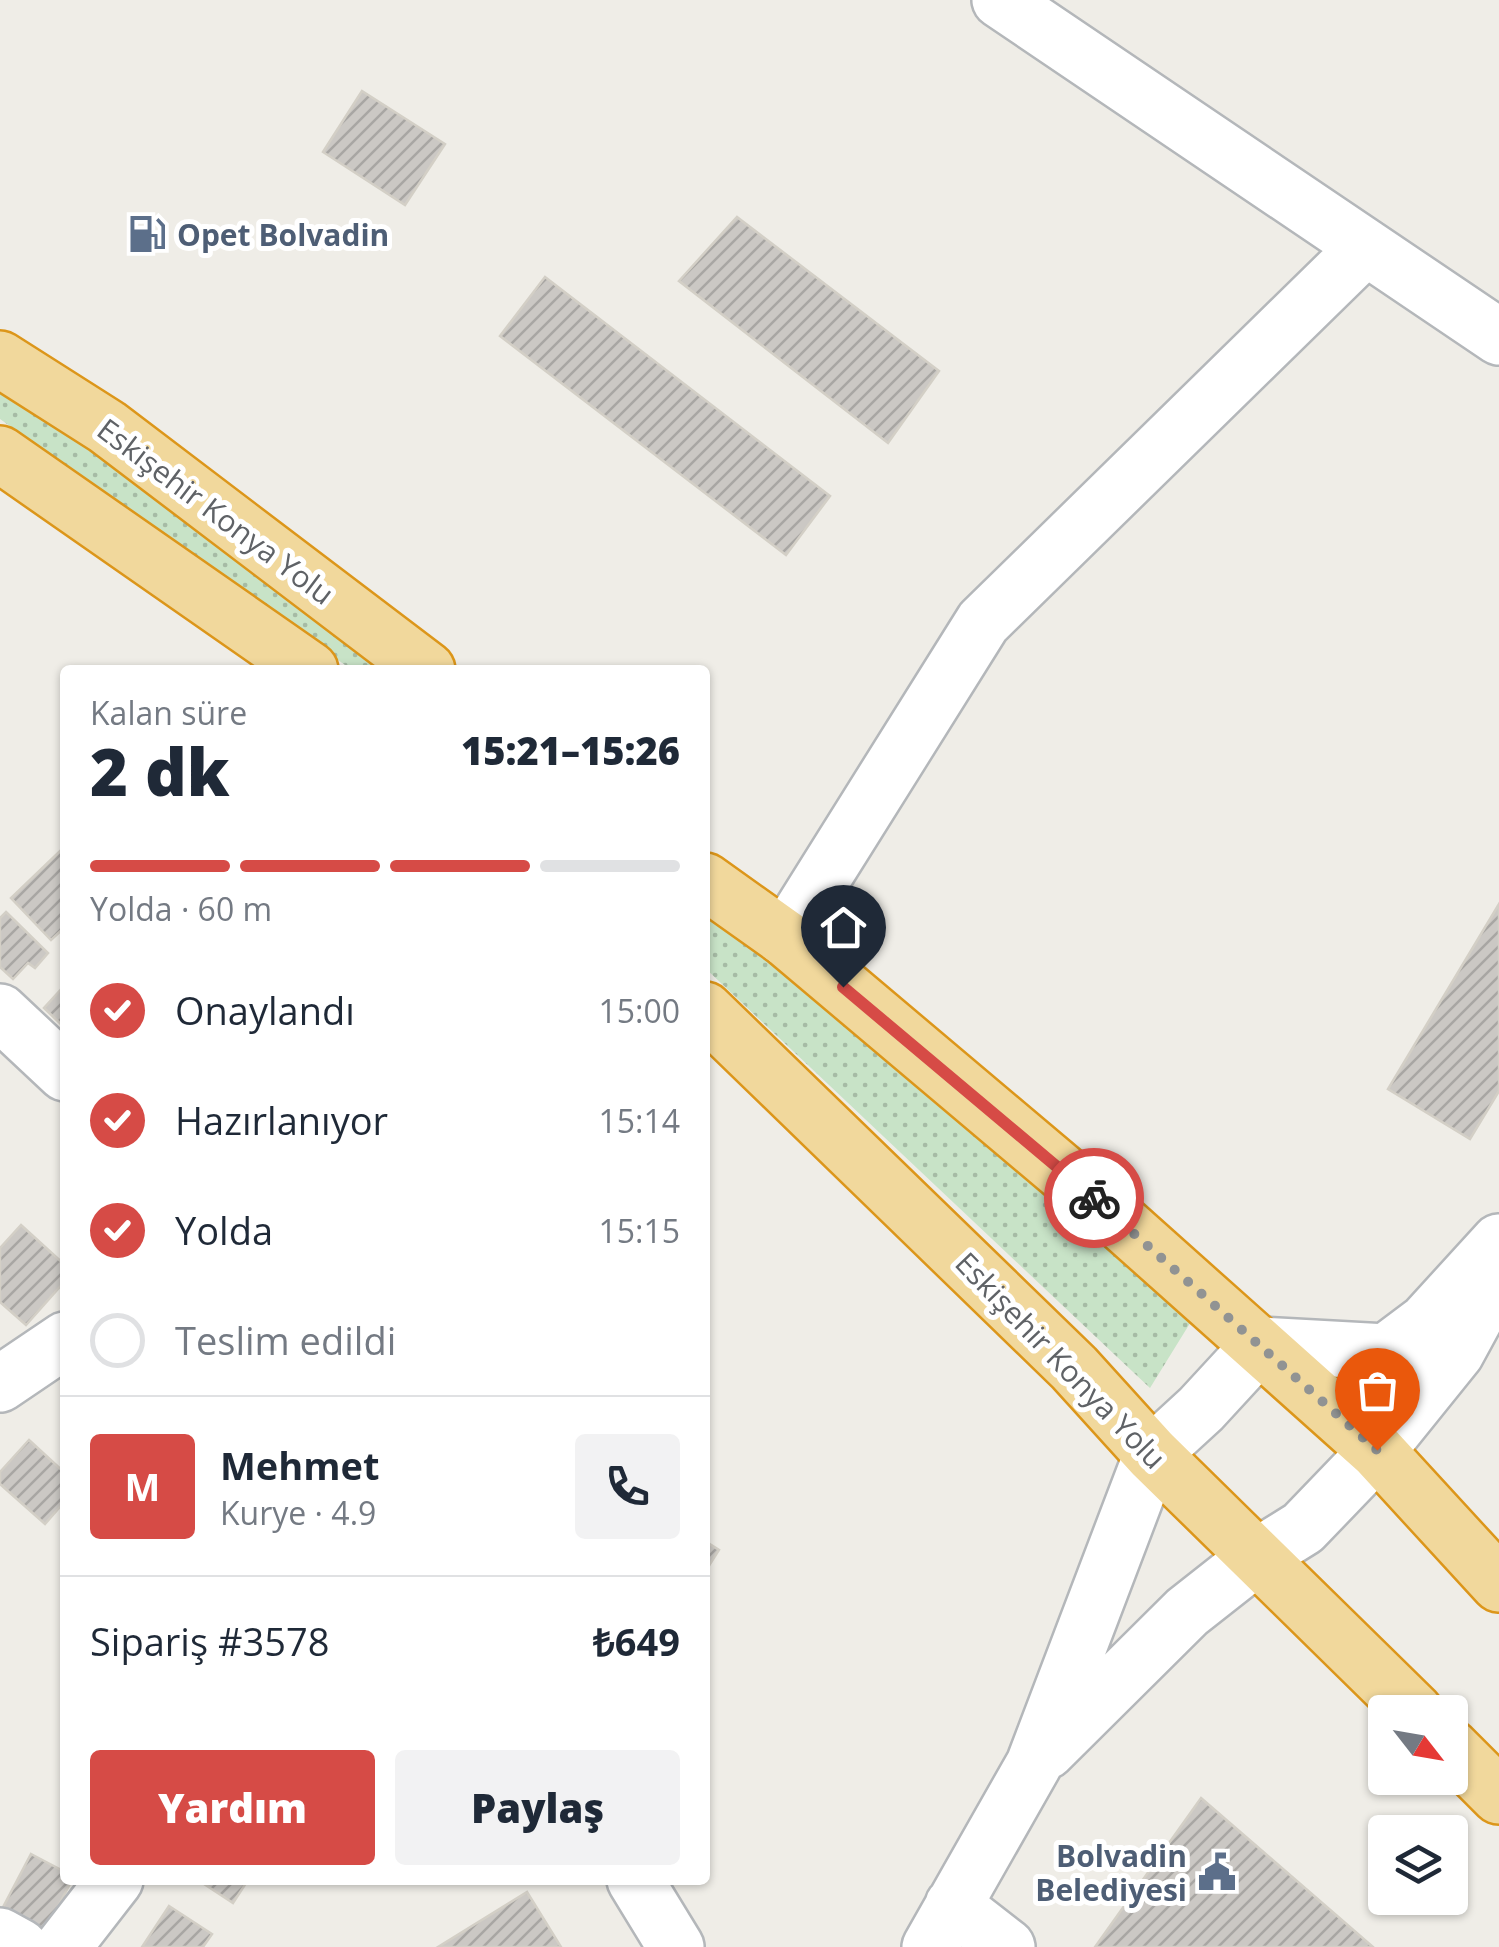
<!DOCTYPE html>
<html lang="tr">
<head>
<meta charset="utf-8">
<style>
	body { margin:0; font-family:"Open Sans",sans-serif; background:#f2f2f3; color:#1f2937; height:100vh; display:flex; flex-direction:column; font-size:38px; white-space:nowrap }
	* { box-sizing:border-box; margin:0 }
	p { font-size:32px; color:#747a83 }
	.icon { flex:none; width:55px; height:55px; fill:none; stroke:currentColor; stroke-width:2; stroke-linecap:round; stroke-linejoin:round }
	.map { position:relative; flex:1; overflow:hidden }
	.details { position:absolute; left:60px; top:665px; width:650px; height:1220px; display:flex; flex-direction:column; background:#fff; border-radius:10px; box-shadow:0 2px 8px #0004 }
	.details>* { flex:none }
	.needle { width:65px; rotate:121deg }
	.fabs { position:absolute; left:1368px; top:1695px; display:grid; gap:20px }
	.fabs a { display:grid; place-items:center; width:100px; height:100px; border-radius:10px; background:#fff; box-shadow:0 2px 8px #0004; font-size:50px }
	.pin { position:absolute; display:grid; place-items:center; width:85px; height:85px; color:#fff; margin:-102px -42px; border-radius:50% 50% 50% 0; rotate:-45deg; box-shadow:0 0 10px #0007 }
	.pin .icon { rotate:45deg }
	.courier { position:absolute; display:grid; place-items:center; width:100px; height:100px; margin:-50px; border:8px solid #d64b46; border-radius:50%; background:#fff; color:#222; box-shadow:0 2px 12px #0007 }
	.overview em { font-style:normal; font-weight:800 }
	.overview div { display:flex; flex-direction:column-reverse }
	.overview { display:flex; align-items:center; justify-content:space-between; height:170px; padding:0 30px }
	h1 { font-size:65px; font-weight:800; line-height:75px }
	.bar { display:grid; grid-template-columns:repeat(4,1fr); gap:15px 10px; align-content:center; height:120px; padding:0 30px }
	.bar i { height:12px; border-radius:8px; background:#e0e1e3 }
	.bar .on { background:#d64b46 }
	.bar p { grid-column:span 4 }
	.line { display:flex; align-items:center; gap:25px; padding:0 30px; border-top:2px solid #e0e1e3 }
	.line div { flex:1 }
	.round { display:grid; place-items:center; flex:none; width:105px; height:105px; border-radius:10px; background:#f2f2f3 }
	ol { padding:0 30px; list-style:none }
	li { display:flex; align-items:center; gap:30px; height:110px }
	li p { margin-inline-start:auto }
	li .icon { padding:10px; border-radius:50%; background:#d64b46; color:#fff; stroke-width:4 }
	li:last-child { color:#747a83 }
	li i { width:55px; height:55px; border:5px solid #e0e1e3; border-radius:50% }
	.cta { display:flex; gap:20px; margin-top:auto; padding:20px 30px }
	.cta a { flex:1; height:115px; border-radius:10px; background:#d64b46; color:#fff; font-size:40px; font-weight:800; line-height:115px; text-align:center }
	.cta a+a { background:#f2f2f3; color:#1f2937 }
	.map>svg:first-child { display:block }
	.grass { fill:url(#grass-dots) }
	.building { fill:url(#building-hatch); stroke:#d3cfc6; stroke-width:2.5 }
	.lines { fill:none; stroke-linecap:round; stroke-linejoin:round }
	.minor-casing { stroke:#b4b7ba; stroke-width:60 }
	.highway-casing { stroke:#dc961a; stroke-width:60 }
	.minor { stroke:#fff; stroke-width:55 }
	.highway { stroke:#f1d89c; stroke-width:55 }
	.done { stroke:#919393; stroke-width:10; stroke-dasharray:0 18 }
	.route { stroke:#d64b46; stroke-width:12 }
	.labels { text-anchor:middle; dominant-baseline:central; stroke-width:10; stroke-linejoin:round; paint-order:stroke }
	.service-label { font-size:30px; font-weight:bold; fill:#4e5e75; stroke:#fff; text-anchor:start }
	.street-label { font-size:30px; fill:#5f6266; stroke:#fff }
</style>
</head>
<body>
<div class="map">
<svg width="1499" height="1947" viewBox="0 0 1499 1947">
	<defs>
		<pattern id="grass-dots" width="8" height="8" patternUnits="userSpaceOnUse" patternTransform="scale(2.5)"><rect width="8" height="8" fill="#c8e3c7"/><path d="M2 2h.1M6 6h.1" fill="none" stroke="#a6bba5" stroke-width="1.8" stroke-linecap="round"/></pattern>
		<pattern id="building-hatch" width="6" height="6" patternUnits="userSpaceOnUse" patternTransform="scale(2.5)"><rect width="6" height="6" fill="#cbc8c4"/><path d="M-1 1l2-2M0 6l6-6M5 7l2-2" fill="none" stroke="#a8a6a3"/></pattern>
	</defs>
	<rect width="100%" height="100%" fill="#efede7"/>
	<path class="grass" d="M0,390L85,447L390,670H352L0,419Z
		M705,908L742,937L1192,1320L1150,1388L705,968Z"/>
	<path class="building" d="M362,91L445,144L405,205L323,152Z
		M737,217L939,371L888,443L679,281Z
		M545,277L830,496L786,555L500,336Z
		M60,851L65,856V927L51,940L11,898Z
		M1499,904V1091L1470,1139L1388,1089Z
		M6,912L48,953L35,968L28,963L13,979L0,967V918Z
		M65,985V1028L44,1008Z
		M21,1225L65,1265V1281L26,1325L0,1302V1248Z
		M29,1440L65,1473V1501L45,1524L0,1484V1472Z
		M705,1541L719,1550L705,1572Z
		M1201,1798L1373,1947H1095Z
		M31,1854L65,1872V1880H72L38,1944L0,1913Z
		M198,1880H248L233,1903Z
		M527,1892L561,1947H438Z
		M169,1906L212,1934L203,1947H142Z"/>
	<g class="lines">
		<g class="minor-casing">
			<path id="minor" d="M1000,0L1499,337
				M785,938L983,622L1366,247
				M0,1012L65,1073
				M0,1384L65,1340
				M1047,1751L1187,1612L1258,1556L1303,1528L1377,1451L1456,1353L1499,1274
				M635,1880L676,1947
				M953,1905L1007,1947
				M0,1936L20,1947
				M63,1947L115,1880
				M930,1947L1034,1764L1152,1454L1201,1409L1260,1345L1386,1352L1426,1322L1499,1242"/>
		</g>
		<g class="highway-casing">
			<path id="highway" d="M0,359L107,427L427,670
				M0,454L310,670
				M705,881L785,938L1106,1209L1377,1451L1499,1584
				M705,1010L1074,1368L1152,1454L1415,1712
				M1450,1747L1499,1796"/>
		</g>
		<use href="#minor" class="minor"/>
		<use href="#highway" class="highway"/>
	</g>
	<g class="lines">
		<path class="done" d="M1094,1198L1377,1450"/>
		<path class="route" d="M843,987L1094,1198"/>
	</g>
	<defs>
		<g id="fuel-bare" transform="scale(3)"><path d="M-5.5-6h7V0h2V4h1.3V-2.5L3-4.5l.8-.8L6-3V5H2.5V1h-1V6h-7ZM-4.2-4.7v3.2H.2V-4.7Z" fill="#5c6f8a" stroke="#fff" stroke-width="2.5" paint-order="stroke"/></g>
		<g id="civic-bare" transform="scale(3)"><path d="M-.6-6.5H3V-4.5H.6V-3L4-1V1h2V6H-6V1h2V-1L-.6-3ZM-1.2 2.5V6h2.4V2.5Z" fill="#5c6f8a" stroke="#fff" stroke-width="2.5" paint-order="stroke"/></g>
	</defs>
	<g fill-rule="evenodd">
		<use href="#fuel-bare" x="147" y="234"/>
		<use href="#civic-bare" x="1217" y="1872"/>
	</g>
	<g class="labels">
		<g class="service-label">
			<text x="177" y="234">Opet Bolvadin</text>
			<text x="1187" y="1855" text-anchor="end">Bolvadin<tspan x="1187" dy="34">Belediyesi</tspan></text>
		</g>
		<g class="street-label">
			<text transform="translate(216 511) rotate(37)">Eskişehir Konya Yolu</text>
			<text transform="translate(1061 1360) rotate(46)">Eskişehir Konya Yolu</text>
		</g>
	</g>
</svg>
<div class="fabs">
<a><svg class="needle" viewBox="-14 -14 28 28"><path d="M0-13l5 13h-10z" fill="#e53935"/><path d="M0 13l5-13h-10z" fill="#747a83"/></svg></a>
<a><svg class="icon" aria-label="layers" viewBox="0 0 24 24"><path d="M12 4l9 5-9 5-9-5zM3 14l9 5 9-5"/></svg></a>
</div>
<div class="pin" style="left:1377px;top:1450px;background:#ea580c"><svg class="icon" aria-label="bag" viewBox="0 0 24 24"><path d="M5 8h14l-1 12H6zM9 8a3 3 0 0 1 6 0"/></svg></div>
<div class="pin" style="left:843px;top:987px;background:#1f2937"><svg class="icon" aria-label="home" viewBox="0 0 24 24"><path d="M3 11l9-7 9 7M6 9v11h12V9"/></svg></div>
<div class="courier" style="left:1094px;top:1198px"><svg class="icon" aria-label="bike" viewBox="0 0 24 24"><circle cx="6" cy="16" r="4"/><circle cx="18" cy="16" r="4"/><path d="M6 16l4-8h5l3 8M10 8l3 8H6M13 5h3"/></svg></div>
<section class="details">
<div class="overview"><div><h1>2 dk</h1><p>Kalan süre</p></div><em>15:21–15:26</em></div>
<div class="bar"><i class="on"></i><i class="on"></i><i class="on"></i><i></i><p>Yolda · 60 m</p></div>
<ol>
<li><svg class="icon" aria-label="check" viewBox="0 0 24 24"><path d="M5 12l5 5 9-10"/></svg>Onaylandı<p>15:00</p></li>
<li><svg class="icon" aria-label="check" viewBox="0 0 24 24"><path d="M5 12l5 5 9-10"/></svg>Hazırlanıyor<p>15:14</p></li>
<li><svg class="icon" aria-label="check" viewBox="0 0 24 24"><path d="M5 12l5 5 9-10"/></svg>Yolda<p>15:15</p></li>
<li><i></i>Teslim edildi</li>
</ol>
<div class="line" style="height:180px"><b class="round" style="background:#d64b46;color:#fff">M</b><div><b>Mehmet</b><p>Kurye · 4.9</p></div><a class="round"><svg class="icon" aria-label="phone" viewBox="0 0 24 24"><path d="M5 4h4l2 5-3 2q2 4 5 5l2-3 5 2v4C11 20 4 13 5 4z"/></svg></a></div>
<div class="line" style="height:130px"><div>Sipariş #3578</div><b>₺649</b></div>
<div class="cta"><a>Yardım</a><a>Paylaş</a></div>
</section>
</div>
</body>
</html>
